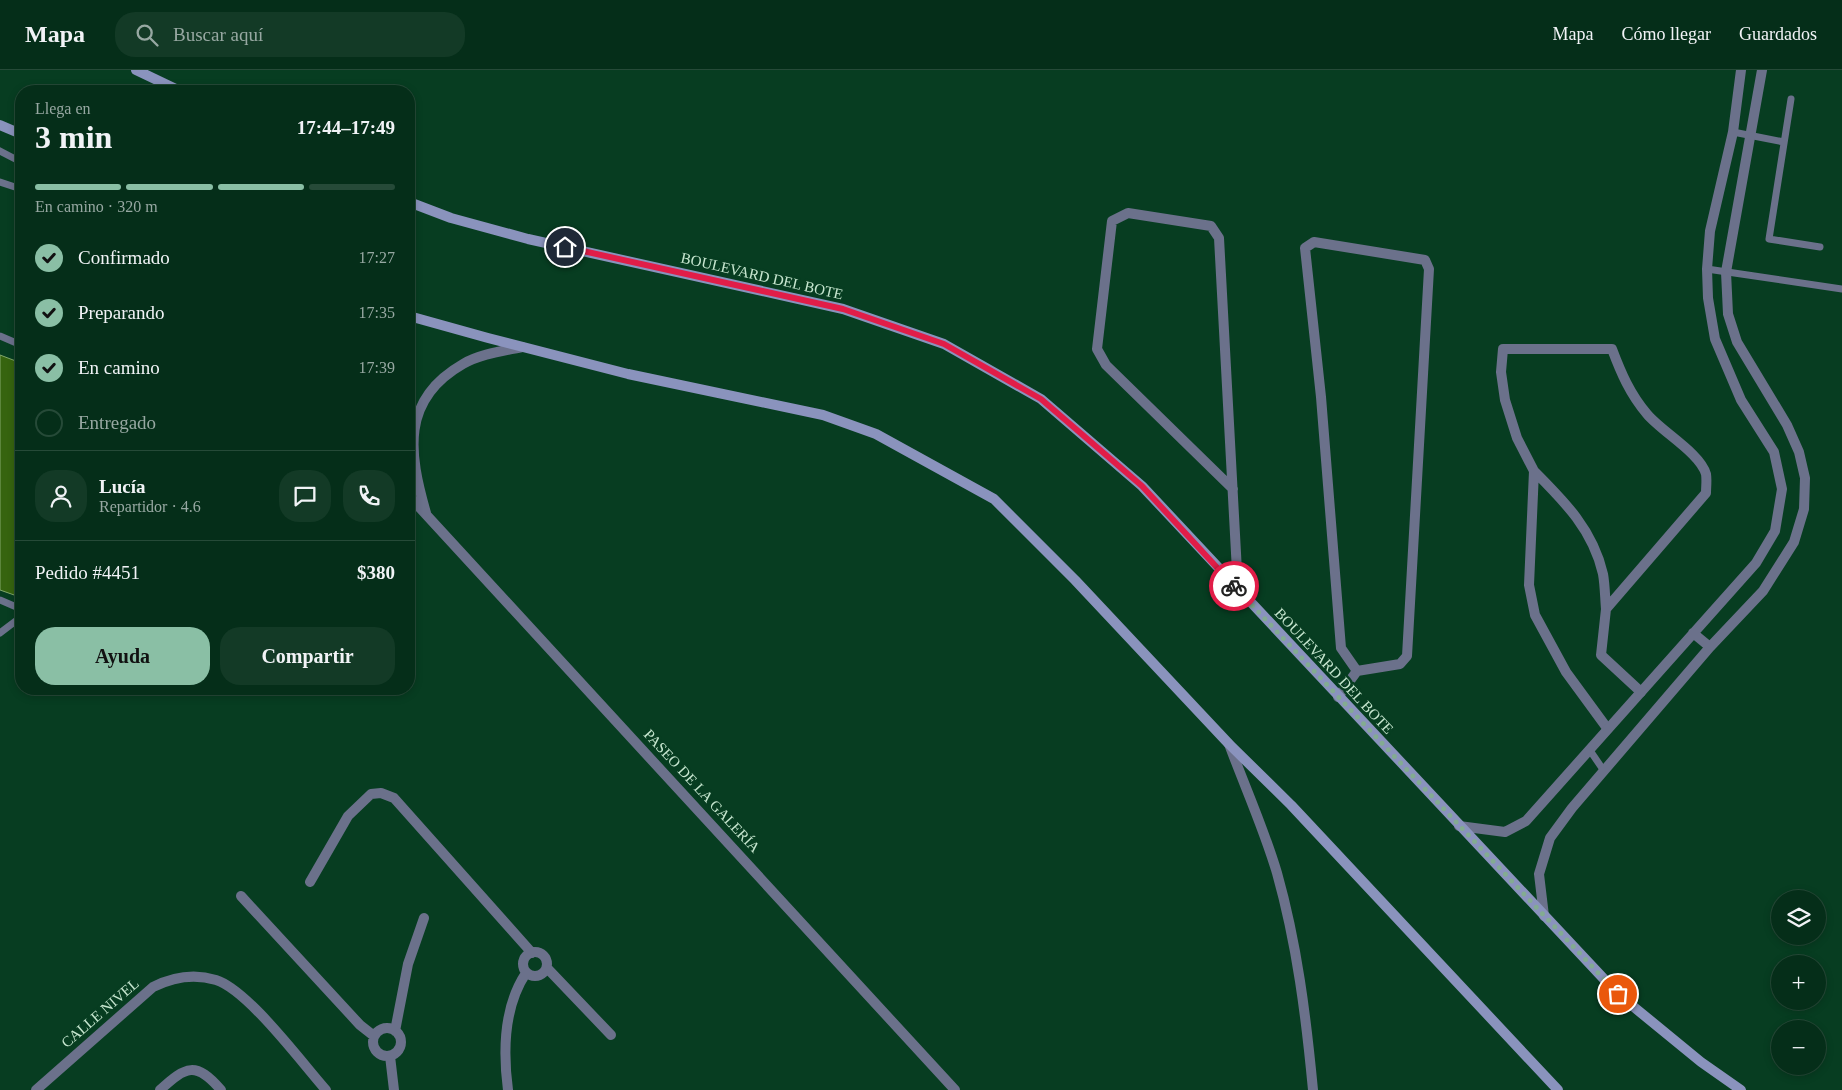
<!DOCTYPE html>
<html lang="es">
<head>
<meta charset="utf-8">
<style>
	body { margin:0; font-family:"Times New Roman",serif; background:#133a26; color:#f1f3f6; height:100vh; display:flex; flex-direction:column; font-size:19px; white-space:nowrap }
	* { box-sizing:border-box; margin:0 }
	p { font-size:16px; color:#97a8a2 }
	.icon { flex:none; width:28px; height:28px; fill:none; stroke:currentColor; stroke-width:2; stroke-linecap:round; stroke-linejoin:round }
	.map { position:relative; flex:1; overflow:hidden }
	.details { position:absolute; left:15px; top:15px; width:400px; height:610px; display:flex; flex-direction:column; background:#052e19; border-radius:20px; box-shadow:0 2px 8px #0003,0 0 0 1px #264a38 }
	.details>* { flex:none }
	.fabs { position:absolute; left:1771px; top:820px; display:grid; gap:10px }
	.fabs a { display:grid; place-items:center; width:55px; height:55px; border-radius:50%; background:#052e19; box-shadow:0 2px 8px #0003,0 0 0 1px #264a38; font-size:25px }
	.pin { position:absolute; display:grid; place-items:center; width:42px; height:42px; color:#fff; margin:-21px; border:2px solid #fff; border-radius:50%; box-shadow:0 1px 5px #0007 }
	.courier { position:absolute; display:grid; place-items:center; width:50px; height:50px; margin:-25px; border:4px solid #e11d48; border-radius:50%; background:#fff; color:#222; box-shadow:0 1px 6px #0007 }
	.summary em { font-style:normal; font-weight:800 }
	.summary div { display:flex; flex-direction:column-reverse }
	.summary { display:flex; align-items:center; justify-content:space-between; height:85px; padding:0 20px }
	h1 { font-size:32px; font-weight:800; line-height:38px }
	.bar { display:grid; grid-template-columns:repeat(4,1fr); gap:8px 5px; align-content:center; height:60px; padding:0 20px }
	.bar i { height:6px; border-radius:4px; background:#264a38 }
	.bar .active { background:#8abfa5 }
	.bar p { grid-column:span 4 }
	.line { display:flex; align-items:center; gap:12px; padding:0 20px; border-top:1px solid #264a38 }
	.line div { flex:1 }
	.round { display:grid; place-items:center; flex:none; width:52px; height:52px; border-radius:20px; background:#133a26 }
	ol { padding:0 20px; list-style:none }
	li { display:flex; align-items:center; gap:15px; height:55px }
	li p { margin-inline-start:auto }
	li .icon { padding:5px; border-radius:50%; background:#8abfa5; color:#111; stroke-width:4 }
	li:last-child { color:#97a8a2 }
	li i { width:28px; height:28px; border:2px solid #264a38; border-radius:50% }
	.cta { display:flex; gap:10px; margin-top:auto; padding:10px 20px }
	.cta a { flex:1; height:58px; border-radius:20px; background:#8abfa5; color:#111; font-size:20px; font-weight:800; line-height:58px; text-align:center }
	.cta a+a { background:#133a26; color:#f1f3f6 }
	header { display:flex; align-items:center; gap:30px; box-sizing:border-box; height:70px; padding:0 25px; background:#052e19; border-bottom:1px solid #264a38 }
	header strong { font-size:24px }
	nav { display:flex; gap:28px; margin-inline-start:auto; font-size:18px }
	.search { width:350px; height:45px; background:#133a26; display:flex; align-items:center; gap:12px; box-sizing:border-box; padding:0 18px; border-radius:20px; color:#97a8a2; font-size:19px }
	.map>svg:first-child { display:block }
	.building { fill:#36640f; stroke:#81a76b }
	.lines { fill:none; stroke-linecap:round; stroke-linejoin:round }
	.service { stroke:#6b718b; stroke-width:7 }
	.minor { stroke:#6b718b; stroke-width:10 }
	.tertiary { stroke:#6b718b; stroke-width:10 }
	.secondary { stroke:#8a93bd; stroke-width:10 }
	.done { stroke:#83ab92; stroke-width:5; stroke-dasharray:0 9 }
	.route { stroke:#e11d48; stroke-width:6 }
	.labels { text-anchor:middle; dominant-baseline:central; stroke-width:5; stroke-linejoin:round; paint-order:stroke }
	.street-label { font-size:15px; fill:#c6e6cf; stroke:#073d21 }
</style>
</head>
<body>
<header>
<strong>Mapa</strong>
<div class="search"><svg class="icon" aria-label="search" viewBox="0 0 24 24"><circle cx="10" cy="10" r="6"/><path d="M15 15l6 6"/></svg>Buscar aquí</div>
<nav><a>Mapa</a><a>Cómo llegar</a><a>Guardados</a></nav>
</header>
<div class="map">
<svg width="1842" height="1020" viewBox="0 0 1842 1020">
	<rect width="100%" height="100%" fill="#073d21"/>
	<path class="building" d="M0,285L21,293V514L17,526L0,520Z"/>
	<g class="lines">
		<path class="service" d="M1791,29L1769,169L1820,177
			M1733,62L1784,72
			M0,81L21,92
			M0,112L21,119
			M1707,199L1842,219
			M0,266L21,275
			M0,530L21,539
			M0,563L21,547
			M1589,679L1604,701"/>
		<path class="minor" d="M1534,401C1565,432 1593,460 1603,504C1605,515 1605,528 1606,539
			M1233,419L1106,295L1097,279L1112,151L1128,143L1211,156L1219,168L1238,520
			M1338,627L1357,601L1400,594L1407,586L1429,199L1425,190L1314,172L1305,178L1321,327L1341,578L1357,601
			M1607,658L1566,602L1535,545L1529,515L1534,401L1517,368L1505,330L1501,302L1503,279H1612C1621,303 1630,324 1647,344C1662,362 1700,383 1706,404C1707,410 1706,417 1706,423L1606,539L1601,585L1641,622
			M310,812L348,746L371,724L381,723L394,728L532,883
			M241,826L360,955L374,966
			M523 894a12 12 0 1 1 24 0a12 12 0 1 1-24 0Z
			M547,898L611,965
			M373 972a14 14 0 1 1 28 0a14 14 0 1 1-28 0Z
			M395,961L408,894L424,848
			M390,986L394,1020
			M160,1020C186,996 196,991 221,1020
			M508,1020C503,982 504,936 526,903"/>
		<path class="tertiary" d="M409,426L955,1020
			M426,443C409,384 400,330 463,294C480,284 503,281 522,277
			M1693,563L1710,577
			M1229,674C1245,717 1264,759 1277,803C1297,874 1306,946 1313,1020
			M1459,756L1505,762L1526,751L1756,493L1775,461L1782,419L1774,382L1741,330L1715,269L1708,228L1707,199L1710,161L1733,62L1741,0
			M1544,846L1539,804L1550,768L1572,738L1710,577L1763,521L1794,472L1804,439L1805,408L1799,382L1787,355L1737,272L1728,244L1726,202L1762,0
			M36,1020L153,917C173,907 193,903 216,910C248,920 302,993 326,1020"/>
		<path class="secondary" d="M136,0L180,21
			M0,55L21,64
			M409,132L451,148L528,169L843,239L944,274L1041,329L1142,416L1618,924L1701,992L1741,1020
			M409,246L488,268L628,304L823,345L876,364L994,429L1075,510L1229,674L1291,735L1558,1020"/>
	</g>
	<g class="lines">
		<path class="done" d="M1234,516L1618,924"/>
		<path class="route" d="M565,177L843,239L944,274L1041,329L1142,416L1234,516"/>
	</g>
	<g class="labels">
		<g class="street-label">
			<text transform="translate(762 206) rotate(13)">BOULEVARD DEL BOTE</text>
			<text transform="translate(1334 601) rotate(47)">BOULEVARD DEL BOTE</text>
			<text transform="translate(702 721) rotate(47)">PASEO DE LA GALERÍA</text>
			<text transform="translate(100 943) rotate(-41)">CALLE NIVEL</text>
		</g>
	</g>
</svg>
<div class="fabs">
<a><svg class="icon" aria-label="layers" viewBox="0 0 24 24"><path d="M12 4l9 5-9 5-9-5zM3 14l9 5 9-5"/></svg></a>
<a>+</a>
<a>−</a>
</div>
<div class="pin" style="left:1618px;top:924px;background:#ea580c"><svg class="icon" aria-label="bag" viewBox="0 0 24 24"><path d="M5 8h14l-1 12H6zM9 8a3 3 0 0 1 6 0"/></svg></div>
<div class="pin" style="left:565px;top:177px;background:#1f2937"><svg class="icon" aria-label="home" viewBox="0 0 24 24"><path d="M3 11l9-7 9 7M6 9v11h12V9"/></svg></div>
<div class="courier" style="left:1234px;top:516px"><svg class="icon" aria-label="bike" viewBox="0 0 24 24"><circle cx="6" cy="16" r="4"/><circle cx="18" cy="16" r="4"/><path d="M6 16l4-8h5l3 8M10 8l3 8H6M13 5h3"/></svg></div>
<section class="details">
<div class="summary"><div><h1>3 min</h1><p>Llega en</p></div><em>17:44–17:49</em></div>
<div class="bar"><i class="active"></i><i class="active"></i><i class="active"></i><i></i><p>En camino · 320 m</p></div>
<ol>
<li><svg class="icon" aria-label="check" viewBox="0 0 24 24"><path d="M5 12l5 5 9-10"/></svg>Confirmado<p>17:27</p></li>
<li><svg class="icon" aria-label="check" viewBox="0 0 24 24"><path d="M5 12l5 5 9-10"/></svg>Preparando<p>17:35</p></li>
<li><svg class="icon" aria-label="check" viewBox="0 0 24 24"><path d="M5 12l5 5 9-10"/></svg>En camino<p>17:39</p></li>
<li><i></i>Entregado</li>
</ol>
<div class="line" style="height:90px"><a class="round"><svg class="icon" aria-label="person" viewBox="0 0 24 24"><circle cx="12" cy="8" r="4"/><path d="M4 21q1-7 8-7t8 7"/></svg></a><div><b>Lucía</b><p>Repartidor · 4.6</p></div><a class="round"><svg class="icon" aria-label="chat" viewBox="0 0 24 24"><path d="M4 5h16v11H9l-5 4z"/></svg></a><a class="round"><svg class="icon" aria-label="phone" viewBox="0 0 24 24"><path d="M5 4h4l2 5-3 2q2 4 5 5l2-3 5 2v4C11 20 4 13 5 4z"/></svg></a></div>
<div class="line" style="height:65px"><div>Pedido #4451</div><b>$380</b></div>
<div class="cta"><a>Ayuda</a><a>Compartir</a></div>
</section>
</div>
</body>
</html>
